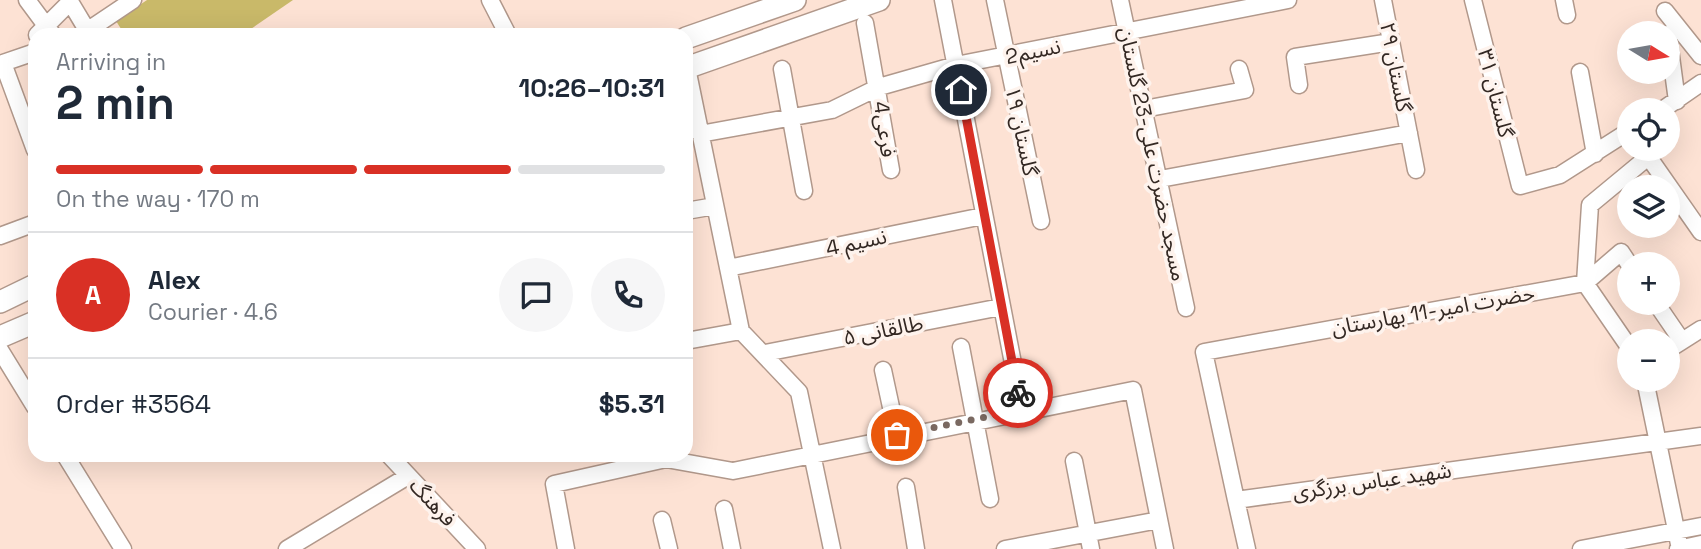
<!DOCTYPE html>
<html lang="en">
<head>
<meta charset="utf-8">
<style>
	body { margin:0; font-family:"Space Grotesk","Noto Sans Arabic",sans-serif; background:#f6f6f7; color:#1f2937; height:100vh; display:flex; flex-direction:column; font-size:26px; white-space:nowrap }
	* { box-sizing:border-box; margin:0 }
	p { font-size:23px; color:#747a83 }
	.icon { flex:none; width:38px; height:38px; fill:none; stroke:currentColor; stroke-width:2; stroke-linecap:round; stroke-linejoin:round }
	.map { position:relative; flex:1; overflow:hidden }
	.details { position:absolute; left:28px; top:28px; width:665px; height:434px; display:flex; flex-direction:column; background:#fff; border-radius:21px; box-shadow:0 7px 28px #0002 }
	.details>* { flex:none }
	.needle { width:46px; rotate:101deg }
	.fabs { position:absolute; left:1617px; top:21px; display:grid; gap:14px }
	.fabs a { display:grid; place-items:center; width:63px; height:63px; border-radius:50%; background:#fff; box-shadow:0 7px 28px #0002; font-size:35px }
	.pin { position:absolute; display:grid; place-items:center; width:60px; height:60px; color:#fff; margin:-30px; border:4px solid #fff; border-radius:50%; box-shadow:0 2px 7px #0007 }
	.courier { position:absolute; display:grid; place-items:center; width:70px; height:70px; margin:-35px; border:5px solid #d93025; border-radius:50%; background:#fff; color:#222; box-shadow:0 2px 9px #0007 }
	.summary em { font-style:normal; font-weight:600 }
	.summary div { display:flex; flex-direction:column-reverse }
	.summary { display:flex; align-items:center; justify-content:space-between; height:119px; padding:0 28px }
	h1 { font-size:46px; font-weight:600; line-height:52px }
	.bar { display:grid; grid-template-columns:repeat(4,1fr); gap:10px 7px; align-content:center; height:84px; padding:0 28px }
	.bar i { height:9px; border-radius:5px; background:#e0e1e3 }
	.bar .active { background:#d93025 }
	.bar p { grid-column:span 4 }
	.line { display:flex; align-items:center; gap:18px; padding:0 28px; border-top:2px solid #e0e1e3 }
	.line div { flex:1 }
	.round { display:grid; place-items:center; flex:none; width:74px; height:74px; border-radius:37px; background:#f6f6f7 }
	.map>svg:first-child { display:block }
	.park { fill:#c9b969 }
	.lines { fill:none; stroke-linecap:round; stroke-linejoin:round }
	.minor-casing { stroke:#b1988b; stroke-width:19 }
	.major-casing { stroke:#b1988b; stroke-width:24 }
	.minor { stroke:#fff; stroke-width:16 }
	.major { stroke:#fff; stroke-width:21 }
	.done { stroke:#7a6961; stroke-width:7; stroke-dasharray:0 12.6 }
	.route { stroke:#d93025; stroke-width:9 }
	.labels { text-anchor:middle; dominant-baseline:central; stroke-width:7; stroke-linejoin:round; paint-order:stroke }
	.street-label { font-size:21px; fill:#332823; stroke:#fef3ed }
</style>
</head>
<body>
<div class="map">
<svg width="1701" height="549" viewBox="0 0 1701 549">
	<rect width="100%" height="100%" fill="#fde2d4"/>
	<path class="park" d="M147,0H293L242,35H125L116,21Z"/>
	<g class="lines">
		<g class="minor-casing">
			<path id="minor" d="M27,0L53,35
				M69,0L90,35
				M490,0L508,35
				M943,0L1022,410
				M995,0L1041,221
				M1120,0L1186,308
				M1383,0L1416,170
				M1473,0L1520,186L1560,175L1629,131
				M1564,0L1567,15
				M1665,11L1701,56
				M865,23L891,170
				M1668,34L1677,101
				M37,35L70,2
				M81,35L133,0
				M3,63L35,150
				M0,64L35,52
				M687,68L741,331
				M782,69L804,191
				M1580,72L1595,154
				M1299,85L1295,57L1391,42
				M1144,109L1245,90L1239,69
				M1662,110L1701,83
				M700,134L832,110L879,87L956,65L1288,0
				M1643,149L1701,232
				M1160,179L1409,133
				M686,211L715,206
				M0,236L35,223
				M728,268L983,216
				M1585,283L1590,205L1648,157
				M1585,283L1621,252L1629,264
				M1656,303L1682,341
				M741,331L799,392L832,549
				M686,341L741,331
				M961,347L990,499
				M1629,347L1585,283L1204,352L1236,500L1701,436
				M0,350L35,407
				M1668,350L1701,329
				M765,353L1001,307
				M883,370L897,435
				M1645,380L1680,549
				M65,455L123,549
				M389,455L477,549
				M1074,461L1091,549
				M906,487L916,549
				M1236,500L1247,549
				M724,509L732,549
				M662,520L669,549
				M287,549L408,476
				M566,549L554,484L666,459L733,471L1133,390L1165,549
				M1005,549L1159,520
				M1581,549L1701,526
				M1678,549L1701,544"/>
		</g>
		<g class="major-casing">
			<path id="major" d="M686,38L795,0
				M686,68L879,0
				M0,302L35,285
				M0,337L35,322"/>
		</g>
		<use href="#minor" class="minor"/>
		<use href="#major" class="major"/>
	</g>
	<g class="lines">
		<path class="done" d="M897,435L1021,410L1018,393"/>
		<path class="route" d="M961,90L1018,393"/>
	</g>
	<g class="labels">
		<g class="street-label">
			<text transform="translate(1033 51) rotate(-12)">نسیم2</text>
			<text transform="translate(1396 67) rotate(79)">گلستان ۲۹</text>
			<text transform="translate(1496 93) rotate(76)">گلستان ۳۱</text>
			<text transform="translate(885 129) rotate(82)">فرعی4</text>
			<text transform="translate(1022 131) rotate(78)">گلستان ۱۹</text>
			<text transform="translate(1153 154) rotate(78)">مسجد حضرت علی-23 گلستان</text>
			<text transform="translate(856 242) rotate(-12)">نسیم 4</text>
			<text transform="translate(1433 310) rotate(-10)">حضرت امیر-11 بهارستان</text>
			<text transform="translate(883 330) rotate(-11)">طالقانی ۵</text>
			<text transform="translate(1372 481) rotate(-8)">شهید عباس برزگری</text>
			<text transform="translate(433 502) rotate(47)">فرهنگ</text>
		</g>
	</g>
</svg>
<div class="fabs">
<a><svg class="needle" viewBox="-14 -14 28 28"><path d="M0-13l5 13h-10z" fill="#e53935"/><path d="M0 13l5-13h-10z" fill="#747a83"/></svg></a>
<a><svg class="icon" aria-label="locate" viewBox="0 0 24 24"><circle cx="12" cy="12" r="6"/><path d="M12 2v4M12 18v4M2 12h4M18 12h4"/></svg></a>
<a><svg class="icon" aria-label="layers" viewBox="0 0 24 24"><path d="M12 4l9 5-9 5-9-5zM3 14l9 5 9-5"/></svg></a>
<a>+</a>
<a>−</a>
</div>
<div class="pin" style="left:897px;top:435px;background:#ea580c"><svg class="icon" aria-label="bag" viewBox="0 0 24 24"><path d="M5 8h14l-1 12H6zM9 8a3 3 0 0 1 6 0"/></svg></div>
<div class="pin" style="left:961px;top:90px;background:#1f2937"><svg class="icon" aria-label="home" viewBox="0 0 24 24"><path d="M3 11l9-7 9 7M6 9v11h12V9"/></svg></div>
<div class="courier" style="left:1018px;top:393px"><svg class="icon" aria-label="bike" viewBox="0 0 24 24"><circle cx="6" cy="16" r="4"/><circle cx="18" cy="16" r="4"/><path d="M6 16l4-8h5l3 8M10 8l3 8H6M13 5h3"/></svg></div>
<section class="details">
<div class="summary"><div><h1>2 min</h1><p>Arriving in</p></div><em>10:26–10:31</em></div>
<div class="bar"><i class="active"></i><i class="active"></i><i class="active"></i><i></i><p>On the way · 170 m</p></div>
<div class="line" style="height:126px"><b class="round" style="background:#d93025;color:#fff">A</b><div><b>Alex</b><p>Courier · 4.6</p></div><a class="round"><svg class="icon" aria-label="chat" viewBox="0 0 24 24"><path d="M4 5h16v11H9l-5 4z"/></svg></a><a class="round"><svg class="icon" aria-label="phone" viewBox="0 0 24 24"><path d="M5 4h4l2 5-3 2q2 4 5 5l2-3 5 2v4C11 20 4 13 5 4z"/></svg></a></div>
<div class="line" style="height:91px"><div>Order #3564</div><b>$5.31</b></div>
</section>
</div>
</body>
</html>
